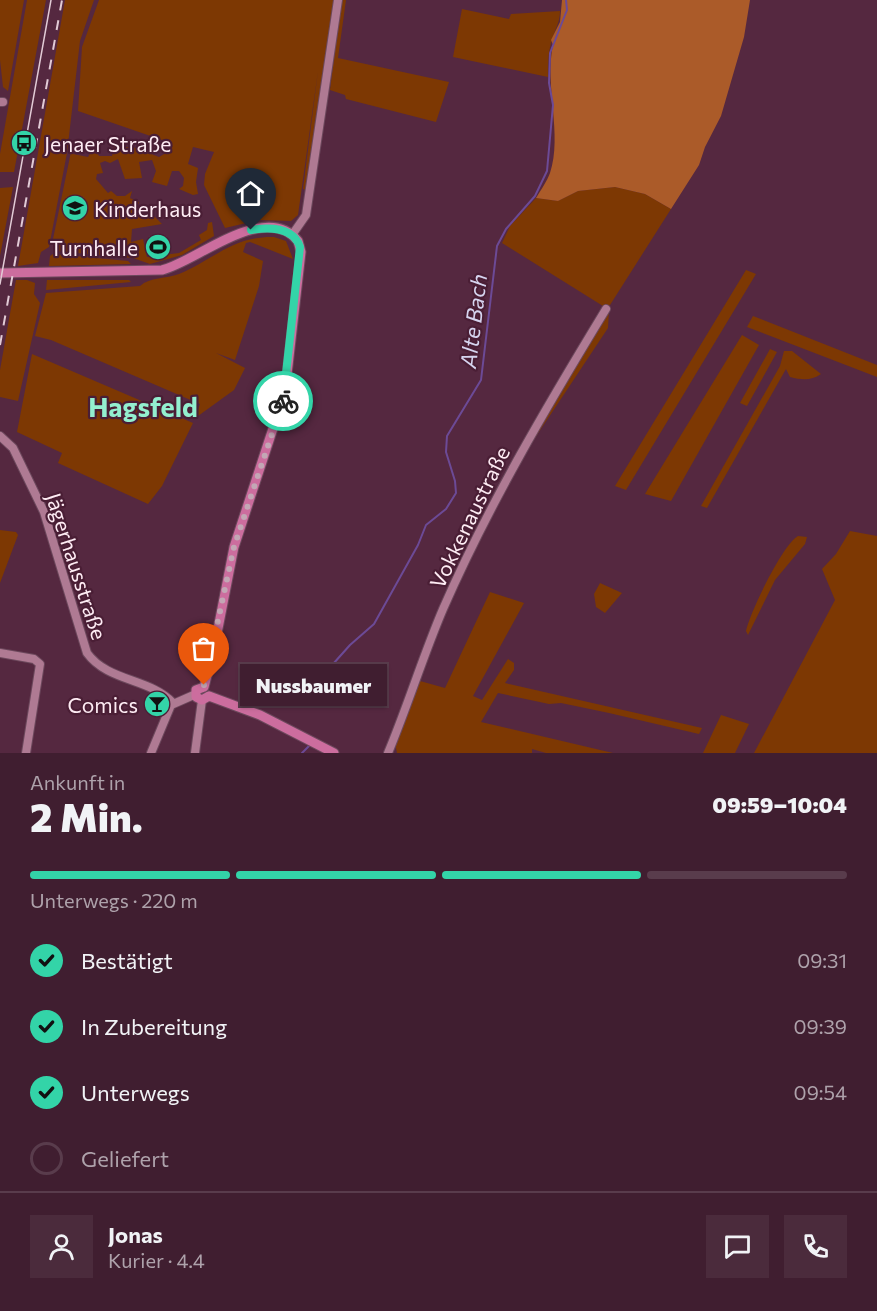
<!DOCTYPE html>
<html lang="de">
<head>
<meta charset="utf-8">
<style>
	body { margin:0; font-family:Commissioner,sans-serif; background:#4b2b3c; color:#f1f3f6; height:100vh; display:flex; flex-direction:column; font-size:22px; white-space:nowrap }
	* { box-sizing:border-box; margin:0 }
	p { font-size:20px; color:#aea2ab }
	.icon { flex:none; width:33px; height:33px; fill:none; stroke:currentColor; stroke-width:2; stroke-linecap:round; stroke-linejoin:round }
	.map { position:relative; height:753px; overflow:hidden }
	.side { display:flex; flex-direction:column; background:#401e30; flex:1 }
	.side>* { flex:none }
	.pin { position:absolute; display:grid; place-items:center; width:51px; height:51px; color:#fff; margin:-62px -26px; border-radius:50% 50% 50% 0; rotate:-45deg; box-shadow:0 0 6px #0007 }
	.pin .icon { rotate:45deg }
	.courier { position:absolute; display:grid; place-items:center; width:60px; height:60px; margin:-30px; border:4px solid #33d4a8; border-radius:50%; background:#fff; color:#222; box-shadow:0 2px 8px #0007 }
	.bubble { position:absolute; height:42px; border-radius:0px; background:#401e30; box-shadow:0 2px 4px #0004,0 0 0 2px #593c4c; font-size:20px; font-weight:800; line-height:42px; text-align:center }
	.summary em { font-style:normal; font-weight:800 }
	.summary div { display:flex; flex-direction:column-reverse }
	.summary { display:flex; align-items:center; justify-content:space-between; height:102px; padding:0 30px }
	h1 { font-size:39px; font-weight:800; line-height:45px }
	.bar { display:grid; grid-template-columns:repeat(4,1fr); gap:9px 6px; align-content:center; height:72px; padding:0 30px }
	.bar i { height:8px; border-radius:4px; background:#593c4c }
	.bar .active { background:#33d4a8 }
	.bar p { grid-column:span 4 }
	.line { display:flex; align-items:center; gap:15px; padding:0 30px; border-top:2px solid #593c4c }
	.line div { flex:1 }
	.round { display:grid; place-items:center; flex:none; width:63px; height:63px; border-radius:0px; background:#4b2b3c }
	ol { padding:0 30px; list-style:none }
	li { display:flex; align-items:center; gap:18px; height:66px }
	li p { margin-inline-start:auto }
	li .icon { padding:6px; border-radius:50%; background:#33d4a8; color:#111; stroke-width:4 }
	li:last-child { color:#aea2ab }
	li i { width:33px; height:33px; border:3px solid #593c4c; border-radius:50% }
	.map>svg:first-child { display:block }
	.green { fill:#7d3803 }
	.forest { fill:#ab5b29 }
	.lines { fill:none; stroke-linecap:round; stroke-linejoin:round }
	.stream { stroke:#6c4a96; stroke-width:2 }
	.minor-casing { stroke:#6c485c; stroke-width:10 }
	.major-casing { stroke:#6c485c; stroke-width:11 }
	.minor { stroke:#af7a93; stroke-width:8 }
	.major { stroke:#cc6d9e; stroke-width:9 }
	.tram { stroke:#e2cbd6; stroke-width:1.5 }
	.rail { stroke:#e2cbd6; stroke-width:2; stroke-dasharray:10 10; stroke-linecap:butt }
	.done { stroke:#c3a7b5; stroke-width:6; stroke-dasharray:0 10.8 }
	.route { stroke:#33d4a8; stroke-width:8 }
	.labels { text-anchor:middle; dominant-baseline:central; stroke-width:4.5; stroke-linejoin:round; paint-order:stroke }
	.poi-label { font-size:21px; fill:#feecf4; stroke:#4a1e35; text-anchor:start }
	.street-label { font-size:21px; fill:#feecf4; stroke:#4a1e35 }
	.water-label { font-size:22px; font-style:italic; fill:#d6d4ef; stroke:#4a1e35 }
	.district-label { font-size:27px; font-weight:bold; fill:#93efcf; stroke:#4a1e35 }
</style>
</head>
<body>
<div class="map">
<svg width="877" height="753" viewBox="0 0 877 753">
	<rect width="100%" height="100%" fill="#552840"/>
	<path class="green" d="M0,0H24L8,91L3,87L0,60Z
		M27,0H46L14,172H0V154Z
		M65,0H94L80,41L67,153L49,247L41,252L38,263L18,266Z
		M99,0H335L306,190L303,189L318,71L298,215L291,221L259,220L225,228L204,185L205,174L214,152L193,147L188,164L198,168L196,182L198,194L193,195L179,189L183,186L184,178L179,171H172L167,186L152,182L156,171L152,160L139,162L142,178L125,179L118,159L110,163L105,161L100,163L103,173L97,174L96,179L108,193L111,191L117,196H125L132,191L130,198L139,202V204L136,202L134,203L138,208L140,215L146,218L153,215L162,224L132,229L131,242L143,239L147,257L179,253L201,240L199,235L207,230L208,223L212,222L214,236L182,255L150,264L133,258L55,251L53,239L73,142H75L73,154L88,157L92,150H96L99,156H112L114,147H133L159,157L166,153L168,142L78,111L82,47Z
		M341,0H346L338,58L449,82L436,122L346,99L345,95L330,90Z
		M462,9L509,19L511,14L560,11C560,23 554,31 551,43C548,54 548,65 548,77L453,57Z
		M13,187L0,256V188Z
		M615,187L645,194L671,209L610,305L603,306L502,243L510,226L536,198L558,201L578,191Z
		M274,237L286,241L293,259L250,242L246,243L243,252L263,261L259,286L235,360L216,353L245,368L234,390L198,416L196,415L200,404L51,340L35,336L46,293L140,286C150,277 166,279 179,274C215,259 232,236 274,237Z
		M53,254L128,261L131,264L49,266L50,256Z
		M746,270L756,274L626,490L615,486Z
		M16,280H27L35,283L34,294L40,303L18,401L0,397V370Z
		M47,280H129L131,282L46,290Z
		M609,310L608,328L529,447V445Z
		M753,316L877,365V377L747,327Z
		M742,335L759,345L671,501L645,494Z
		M770,349L777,352L747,406L740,403Z
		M784,351H792L821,374C811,381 802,380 790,377L786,369L707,508L701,506L780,366Z
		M32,354L193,423L162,486L148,504L58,463L62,453L17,432Z
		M0,530L16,532L18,535L0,583Z
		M850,531L877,536V753H754L835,600L822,569L836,554Z
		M798,536L807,537L805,544L775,580L748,635L746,631C750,612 783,544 798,536Z
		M600,583L622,593L605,613L596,607L594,594Z
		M490,592L524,603L473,696L482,700L508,659L514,663V670L505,683L702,728L699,734L609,713L561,703L549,704L498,693L481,722L613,753H546L532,749V753H397L395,743L420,681L445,688Z
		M721,715L749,724L735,753H703Z"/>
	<path class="forest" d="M562,0H750L744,37L721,116L705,147L699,165L671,209L645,194L615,187L578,191L558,201L536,198C541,190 547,181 550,173C563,135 544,85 553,45L551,40L560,22Z"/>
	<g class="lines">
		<path class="stream" d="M323,682L325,673L350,645L374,624L418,545L426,525L446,509L456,493L455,481L446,452L447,436L481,380L497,246L506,229L535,196L547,171L553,105L549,83L550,53L567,10L566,0
			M302,753L310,745"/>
		<g class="minor-casing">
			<path id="minor" d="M0,102H3
				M292,235L306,215L338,0
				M0,436L13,448L44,512L87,653C108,682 150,678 173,703
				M0,653L34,659L40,664L26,753
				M151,753L171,705L196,694
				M195,753L202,700
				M388,753C408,705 423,656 443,609C489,504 547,406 606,309"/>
		</g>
		<g class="major-casing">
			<path id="major" d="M0,273L162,270C196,262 266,200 298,241L301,252L285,392L234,547L214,649L204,687
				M204,687L196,690V697L202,700L209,696
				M209,696L260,715L334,753"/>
		</g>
		<use href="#minor" class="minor"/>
		<use href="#major" class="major"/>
		<path class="tram" d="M0,284L51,0"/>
		<path class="rail" d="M0,345L62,0"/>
	</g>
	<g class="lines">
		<path class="done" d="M204,685L234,547L283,401"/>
		<path class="route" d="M251,230C270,227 293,227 300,247L283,401"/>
	</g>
	<defs>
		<g id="bus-disc" transform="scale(1.35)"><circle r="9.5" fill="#33d4a8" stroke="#4a1e35"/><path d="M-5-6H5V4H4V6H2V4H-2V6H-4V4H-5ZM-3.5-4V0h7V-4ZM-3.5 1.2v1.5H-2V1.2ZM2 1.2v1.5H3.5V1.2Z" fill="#111"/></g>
		<g id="school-disc" transform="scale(1.35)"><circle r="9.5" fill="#33d4a8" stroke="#4a1e35"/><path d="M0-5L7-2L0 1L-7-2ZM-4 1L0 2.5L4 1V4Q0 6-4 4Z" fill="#111"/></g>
		<g id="stadium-disc" transform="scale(1.35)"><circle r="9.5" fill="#33d4a8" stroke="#4a1e35"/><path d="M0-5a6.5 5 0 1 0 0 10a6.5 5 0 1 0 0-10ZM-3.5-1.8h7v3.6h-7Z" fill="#111"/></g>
		<g id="bar-disc" transform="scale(1.35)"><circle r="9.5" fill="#33d4a8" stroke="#4a1e35"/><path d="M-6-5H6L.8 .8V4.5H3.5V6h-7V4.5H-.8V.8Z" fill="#111"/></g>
	</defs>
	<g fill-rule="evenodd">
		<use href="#bus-disc" x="24" y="143"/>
		<use href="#school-disc" x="75" y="208"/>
		<use href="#stadium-disc" x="158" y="247"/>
		<use href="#bar-disc" x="157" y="704"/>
	</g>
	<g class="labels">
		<g class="poi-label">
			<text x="44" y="143">Jenaer Straße</text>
			<text x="94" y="208">Kinderhaus</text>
			<text x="138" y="247" text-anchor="end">Turnhalle</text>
			<text x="138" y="704" text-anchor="end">Comics</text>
		</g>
		<g class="street-label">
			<text transform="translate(469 517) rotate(-64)">Vokkenaustraße</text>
			<text transform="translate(77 566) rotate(72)">Jägerhausstraße</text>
		</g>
		<g class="water-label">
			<text transform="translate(473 321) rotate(-83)">Alte Bach</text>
		</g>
		<g class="district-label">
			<text x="143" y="406">Hagsfeld</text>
		</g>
	</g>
</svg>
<div class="pin" style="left:204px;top:685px;background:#ea580c"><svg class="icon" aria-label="bag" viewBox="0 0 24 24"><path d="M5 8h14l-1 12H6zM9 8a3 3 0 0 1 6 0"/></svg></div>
<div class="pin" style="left:251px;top:230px;background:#1f2937"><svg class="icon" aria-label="home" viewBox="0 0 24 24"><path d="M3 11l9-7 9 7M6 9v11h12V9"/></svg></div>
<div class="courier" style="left:283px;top:401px"><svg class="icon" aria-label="bike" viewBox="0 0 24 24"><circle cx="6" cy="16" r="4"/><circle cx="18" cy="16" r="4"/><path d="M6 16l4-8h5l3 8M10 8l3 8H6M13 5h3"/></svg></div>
<div class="bubble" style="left:240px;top:664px;width:147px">Nussbaumer</div>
</div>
<section class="side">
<div class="summary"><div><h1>2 Min.</h1><p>Ankunft in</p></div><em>09:59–10:04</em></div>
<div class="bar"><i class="active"></i><i class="active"></i><i class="active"></i><i></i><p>Unterwegs · 220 m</p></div>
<ol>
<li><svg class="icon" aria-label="check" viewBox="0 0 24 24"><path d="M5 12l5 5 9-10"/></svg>Bestätigt<p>09:31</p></li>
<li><svg class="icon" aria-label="check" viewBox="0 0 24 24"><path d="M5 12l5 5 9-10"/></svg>In Zubereitung<p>09:39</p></li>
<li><svg class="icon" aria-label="check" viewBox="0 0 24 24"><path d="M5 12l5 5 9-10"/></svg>Unterwegs<p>09:54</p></li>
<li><i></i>Geliefert</li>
</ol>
<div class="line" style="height:108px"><a class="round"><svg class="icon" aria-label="person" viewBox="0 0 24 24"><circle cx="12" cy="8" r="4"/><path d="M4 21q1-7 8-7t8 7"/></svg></a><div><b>Jonas</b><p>Kurier · 4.4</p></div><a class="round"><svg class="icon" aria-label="chat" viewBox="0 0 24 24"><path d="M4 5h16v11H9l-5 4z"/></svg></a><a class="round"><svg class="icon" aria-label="phone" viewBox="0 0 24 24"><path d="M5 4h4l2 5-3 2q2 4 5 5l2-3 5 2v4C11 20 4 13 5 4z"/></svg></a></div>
</section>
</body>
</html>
